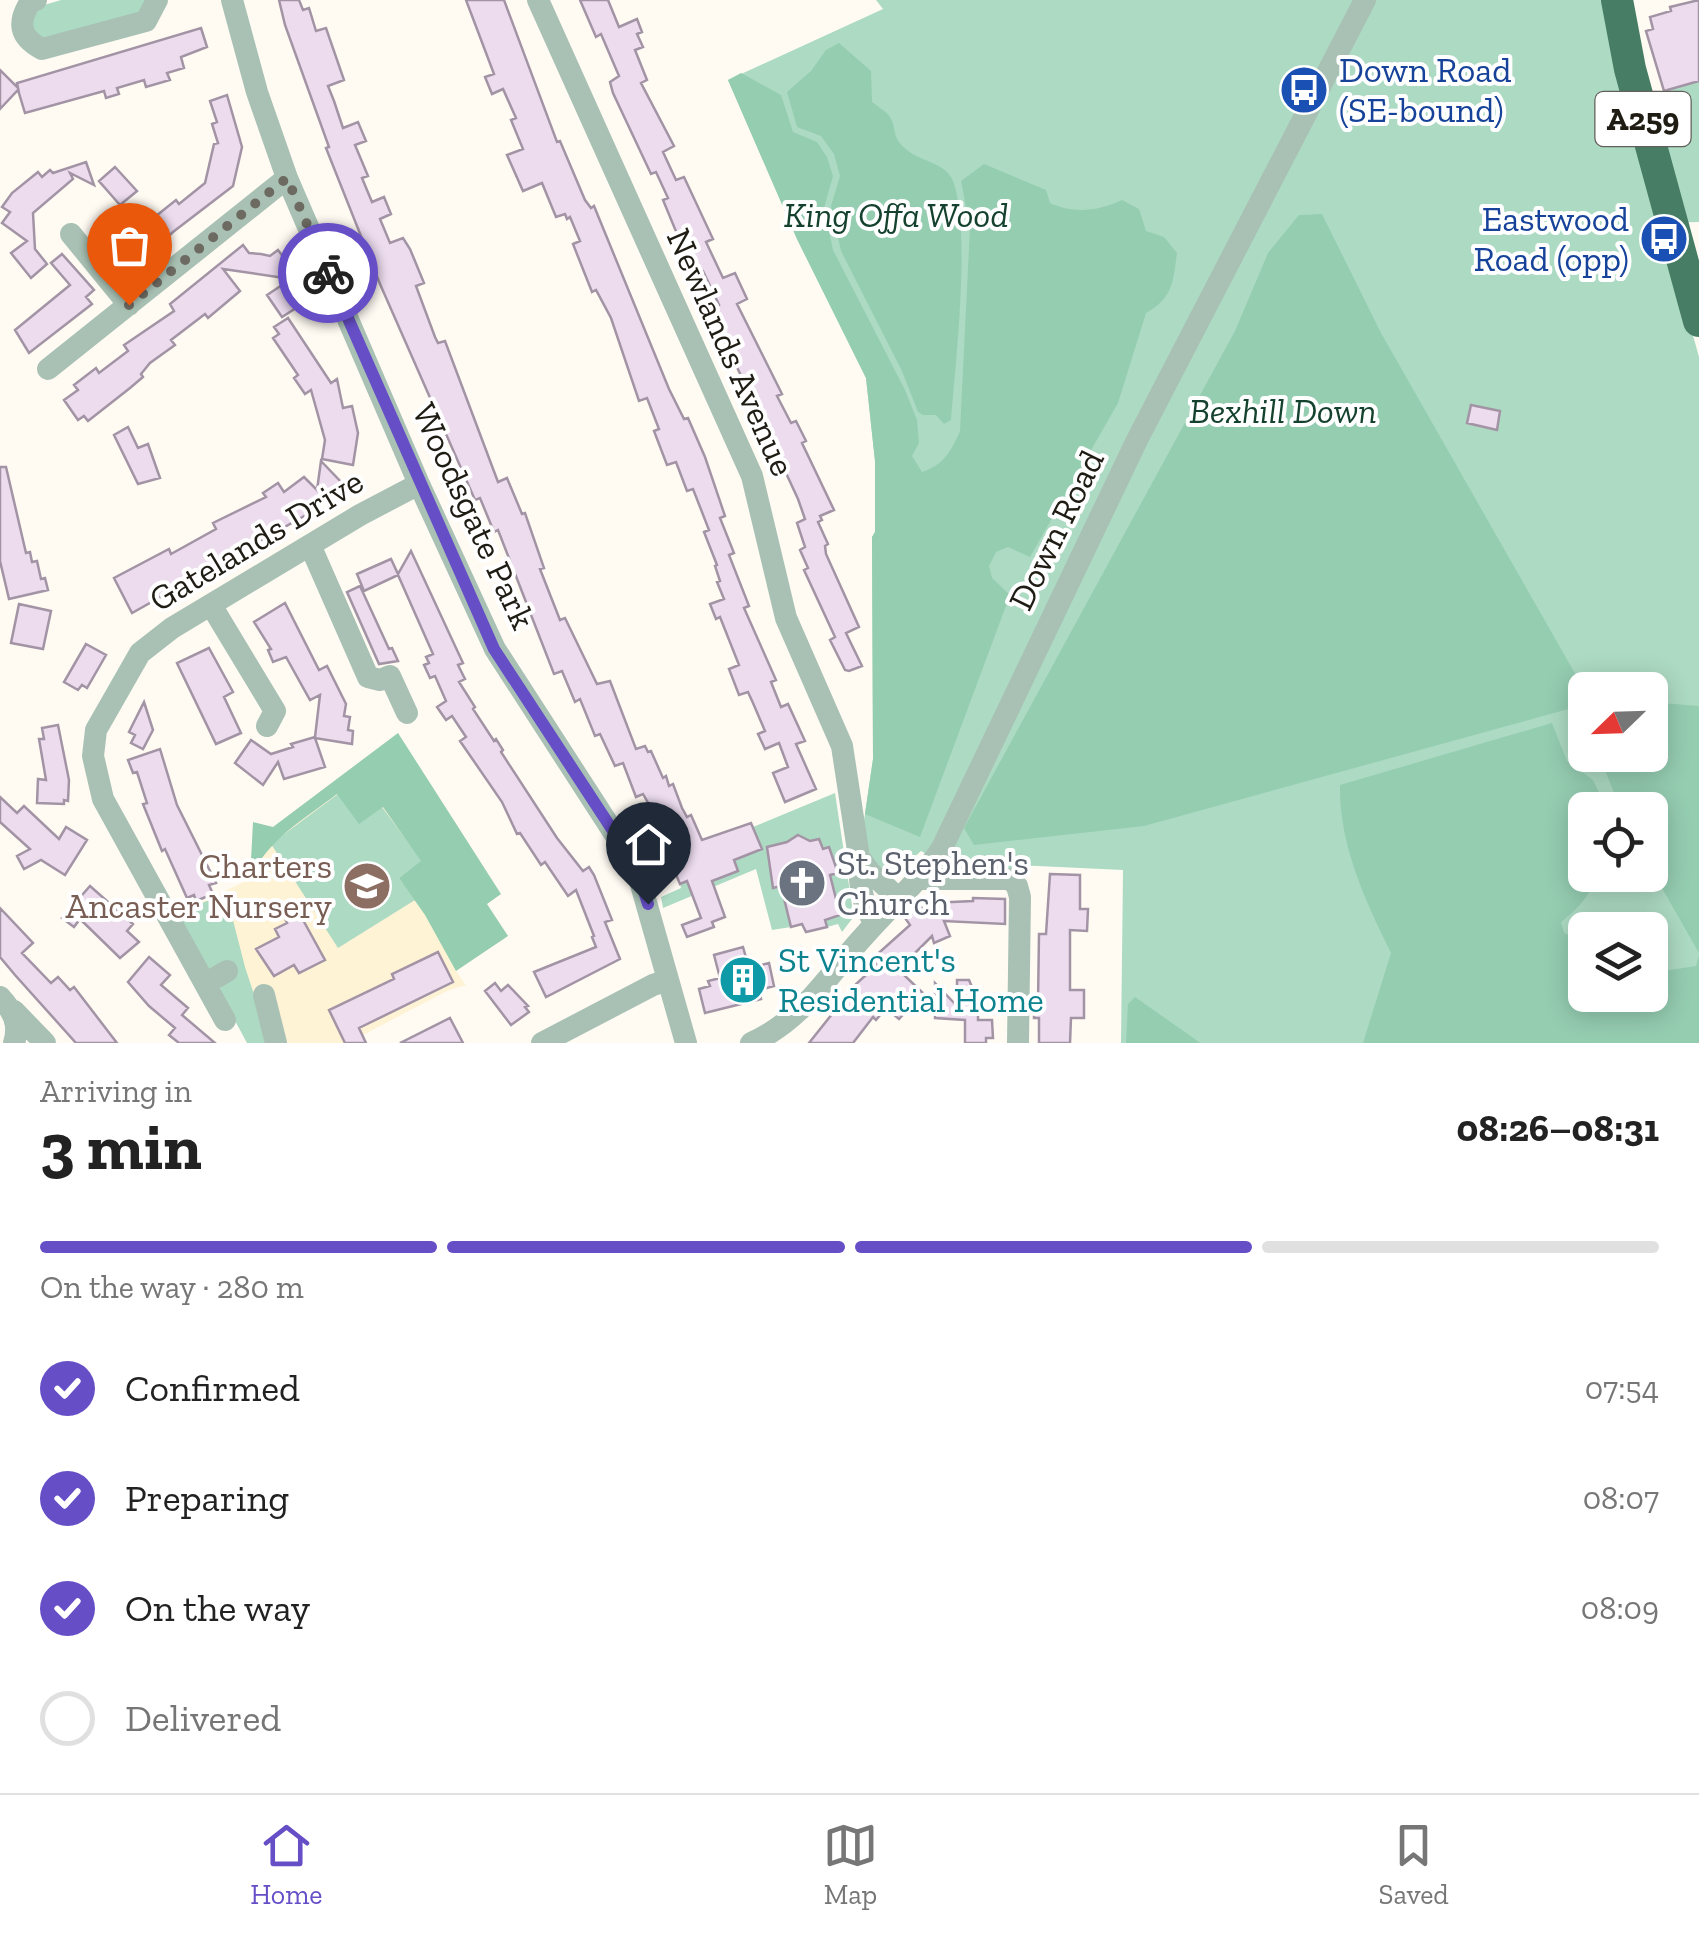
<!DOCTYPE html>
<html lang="en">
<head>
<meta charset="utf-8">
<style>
	body { margin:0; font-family:"Zilla Slab",serif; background:#f2f2f2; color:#222; height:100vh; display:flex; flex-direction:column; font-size:38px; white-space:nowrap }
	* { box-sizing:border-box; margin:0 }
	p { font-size:32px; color:#767676 }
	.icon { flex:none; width:55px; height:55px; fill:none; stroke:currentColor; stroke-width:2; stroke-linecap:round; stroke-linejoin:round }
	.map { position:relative; height:1043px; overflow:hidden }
	.details { display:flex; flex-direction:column; background:#fff; flex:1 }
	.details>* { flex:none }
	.needle { width:65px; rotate:247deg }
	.tools { position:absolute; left:1568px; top:672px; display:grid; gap:20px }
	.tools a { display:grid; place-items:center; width:100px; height:100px; border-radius:15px; background:#fff; box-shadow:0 5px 25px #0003; font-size:50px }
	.pin { position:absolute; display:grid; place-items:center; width:85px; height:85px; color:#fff; margin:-102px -42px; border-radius:50% 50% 50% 0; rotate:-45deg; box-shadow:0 0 10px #0007 }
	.pin .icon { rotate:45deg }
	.courier { position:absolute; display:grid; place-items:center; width:100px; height:100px; margin:-50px; border:8px solid #664ec7; border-radius:50%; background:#fff; color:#222; box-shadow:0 2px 12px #0007 }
	.summary em { font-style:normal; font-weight:700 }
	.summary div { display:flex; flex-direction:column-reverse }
	.summary { display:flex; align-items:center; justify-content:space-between; height:170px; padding:0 40px }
	h1 { font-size:65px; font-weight:700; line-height:75px }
	.bar { display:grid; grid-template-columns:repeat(4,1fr); gap:15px 10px; align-content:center; height:120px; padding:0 40px }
	.bar i { height:12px; border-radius:8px; background:#e0e0e0 }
	.bar .selected { background:#664ec7 }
	.bar p { grid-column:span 4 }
	ol { padding:0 40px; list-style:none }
	li { display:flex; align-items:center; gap:30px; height:110px }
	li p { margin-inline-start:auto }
	li .icon { padding:10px; border-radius:50%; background:#664ec7; color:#fff; stroke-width:4 }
	li:last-child { color:#767676 }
	li i { width:55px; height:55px; border:5px solid #e0e0e0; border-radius:50% }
	.tab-bar { display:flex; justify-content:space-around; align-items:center; height:140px; border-top:2px solid #e0e0e0; background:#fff; font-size:28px; color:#767676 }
	.tab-bar a { display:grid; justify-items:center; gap:5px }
	.tab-bar .selected { color:#664ec7 }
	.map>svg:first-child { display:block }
	.built { fill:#fff3d6 }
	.green { fill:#addac3; fill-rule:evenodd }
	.forest { fill:#95cdb1 }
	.building { fill:#ecdcee; stroke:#a394a5; stroke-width:2.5 }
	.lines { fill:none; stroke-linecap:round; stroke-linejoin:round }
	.minor { stroke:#a9c1b4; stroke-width:22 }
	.highway { stroke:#477d64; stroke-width:32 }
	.done { stroke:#6d6a62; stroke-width:10; stroke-dasharray:0 18 }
	.route { stroke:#664ec7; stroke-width:12 }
	.labels { text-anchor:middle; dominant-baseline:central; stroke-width:8; stroke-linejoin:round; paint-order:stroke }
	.shield { fill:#fff; stroke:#62605a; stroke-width:2.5 }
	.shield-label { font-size:32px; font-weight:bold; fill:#1f1c14 }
	.transit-label { font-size:35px; fill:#164399; stroke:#fff; text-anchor:start }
	.park-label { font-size:35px; font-style:italic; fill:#14422f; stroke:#fff }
	.street-label { font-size:35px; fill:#1f1c14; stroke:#fff }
	.worship-label { font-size:35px; fill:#5b616d; stroke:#fff; text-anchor:start }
	.education-label { font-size:35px; fill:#785e54; stroke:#fff; text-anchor:end }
	.culture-label { font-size:35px; fill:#0d838f; stroke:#fff; text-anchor:start }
</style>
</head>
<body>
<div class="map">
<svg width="1699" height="1043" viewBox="0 0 1699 1043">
	<rect width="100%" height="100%" fill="#fffbf3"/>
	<path class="built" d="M398,733L501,894L487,904L508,936L456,971L466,985L447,991L348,1043H247L221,986L176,914L250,879L253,822L273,827Z"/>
	<path class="green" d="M61,0H151L143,15L44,43L34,37L30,12L34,8Z
		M876,0H1606L1628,102L1699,81V222L1662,223L1699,357V1043H1121L1123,870L1016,865L1013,869H952L921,851L888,882L873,867L863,827L873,759L872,537L875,532V461L866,378L797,239L728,80L883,9ZM1585,690H1650V755H1585ZM1585,810H1650V875H1585ZM1585,930H1650V995H1585Z
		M835,793L853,912L852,919L842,932L838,924L827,927L826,920L837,903L828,875L838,873L829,848L822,851L799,835L788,842L770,871L774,888L784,885L791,927L772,930L756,869L663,908L661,897L681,888L680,884L698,877L738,871L734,860L756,851L753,827Z
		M338,794L382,807L422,861L399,878L415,900L338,948L271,844Z
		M226,893L245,967L270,1043H247L219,991L221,986L212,971L206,968L176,914Z"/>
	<path class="forest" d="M839,43L871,71L872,102C877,106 887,112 890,117C898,131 890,136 907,150C920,161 945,163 952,179C972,223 955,368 951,420L944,424L936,415H923L918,412L902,371L841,251L831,206L840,176L834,154L821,136L797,127L787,92L811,71L826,50Z
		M741,73L781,95L793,132L817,142L827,157L833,176L824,208L833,250L905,390L917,420L919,443L912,456L922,472C944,465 951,451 960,431L970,228L961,181L984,164L1046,190L1050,203C1073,214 1099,211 1122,200L1139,209L1146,231L1164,237L1177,253C1173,282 1173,298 1146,313L1118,403L1030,557L1008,547L996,552L989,566L992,578L1010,595L920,837L865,814L873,759L872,537L875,532V461L866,378L797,239L728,80Z
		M1322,214L1381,333L1585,691L1583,705L1144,826L974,845L964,828L1235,331L1268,253L1299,215Z
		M1650,702L1699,706V953L1650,867V810H1621L1599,755H1650Z
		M1552,723L1567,761L1593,780L1607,809L1585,810V875H1597C1589,897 1579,908 1561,922L1564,933L1585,943V995H1650V973L1696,966L1699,955V1043H1363L1391,953C1365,900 1339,845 1340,785Z
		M398,733L501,894L487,904L508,936L456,971L425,915L399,878L421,861L383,807L359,824L337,794C303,820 267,840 250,879L253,822L273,827Z
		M1135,997L1192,1037L1200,1043H1126L1128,1004Z"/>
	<path class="building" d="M279,0H299L303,10L309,8L316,31L326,28L344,80L328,86L334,101L343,128L358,122L366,141L355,145L368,176L362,178L372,202L384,197L391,214L380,219L390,243L403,238L410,249L424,283L416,286L435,337L438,343L445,341L498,482L507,478L522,514L525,513L544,568L540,569L560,620L565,618L597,684L610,681L636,749L645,746L648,752L651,751L663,778L666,776L669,786L673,784L682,808L687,817L691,815L702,840L751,823L762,849L734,860L738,871L712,881L725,917L712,922L714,927L687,937L682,925L701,918L687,881L680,884L662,841L671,837L660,813L655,815L643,794L636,797L623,763L615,766L600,734L595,736L580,699L575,702L562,671L554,674L498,530L494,532L480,498L475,500L380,284L326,148L329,147L285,25Z
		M466,0H504L557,142L560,141L585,200L591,208L594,206L669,389L684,419L688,418L705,457L725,516L720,518L734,553L729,555L749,606L744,608L776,680L771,682L781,707L788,704L805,741L796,744L816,789L785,802L773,773L788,767L779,743L765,749L758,734L765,731L753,703L748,692L739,695L729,669L739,665L720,617L716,619L710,604L724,599L717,582L720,581L715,566L717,565L704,532L709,530L693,489L687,491L676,462L667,465L654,431L659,429L647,398L639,401L611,318L596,290L592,292L573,244L580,241L570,217L567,219L565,214L556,217L542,183L523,191L507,155L523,149L511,120L516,118L503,89L492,94L485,77L494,74Z
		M580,0H608L619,27L637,19L642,32L637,34L643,47L635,50L647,80L641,83L674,146L663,152L676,180L684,177L713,239L706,242L723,278L735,273L747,299L737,304L782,394L777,396L791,423L796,421L806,441L802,443L834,510L820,516L822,520L818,522L828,544L825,546L826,554L859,627L846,633L862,666L849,671L845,670L830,640L835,637L804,570L808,568L800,550L805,547L797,523L805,519L798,499L710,309L719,305L703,271L698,273L675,229L663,200L668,198L656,172L651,174L613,93L610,82L619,76L601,34L596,37Z
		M1699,0V81L1664,91L1646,31L1653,29L1650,17L1671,11L1670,7Z
		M201,28L207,47L181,57L184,68L167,73L170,80L146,87L144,80L117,88L119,94L106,98L104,91L25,113L18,90L0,109V70L18,88L17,83Z
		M227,95L242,147L233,186L173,232L126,276L105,250L120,238L126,240L176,200L179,204L205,183L214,144L218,143L212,124L217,122L210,101Z
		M86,162L94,185L70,173L73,179L33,213L35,249L47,264L31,278L11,253L27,241L2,223L10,212L2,207L12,193L38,172L42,177L50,170L53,173Z
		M115,167L137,191L120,205L99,181Z
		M243,245L249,253L261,254L270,256L278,250L301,280L292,279L307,301L282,317L267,295L291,279L223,269L240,291L208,318L205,314L171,340L175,345L150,363L141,374L143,377L130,388L88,421L84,416L78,420L64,400L78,390L74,385L96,368L99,373L128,351L124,345L174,311L170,304Z
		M62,254L94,290L86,297L92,304L29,353L15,330L70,285L51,263Z
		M288,318L331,383L337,379L343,408L352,406L358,433L353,465L322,459L325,440L311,390L305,394L294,378L298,375L273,338L279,334L274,327Z
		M1471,405L1500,411L1497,430L1467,423Z
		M128,427L138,448L148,444L160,478L138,484L114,435Z
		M321,461L342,483L313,511L132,613L114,578L169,549L171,554L216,529L213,523L266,497L263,493L278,483L284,492L304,477L317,490Z
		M0,467H6L26,553L30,552L32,562L37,561L41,579L45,578L48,590L9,599L0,561Z
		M411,551L463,663L458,665L465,679L459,682L475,707L473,709L494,741L496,739L503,750L501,752L557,838L583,871L589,867L594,875L612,920L605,922L620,959L546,997L534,972L596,947L592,937L594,936L576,890L568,896L545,862L541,865L520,833L517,834L502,802L460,741L466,737L452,716L446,720L437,707L446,701L435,676L430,678L424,665L429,663L426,657L433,654L398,575L364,591L357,574L391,559L398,574Z
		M360,586L389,649L392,648L398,661L379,664L347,592Z
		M285,603L319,670L327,666L346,704L344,716L350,717L348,730L353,731L352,744L315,738L325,767L284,779L278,762L263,785L235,763L251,740L271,754L293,747L291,744L315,737L320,695L310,700L286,657L273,662L268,650L271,649L254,622Z
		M19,604L51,611L43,649L11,643Z
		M86,644L106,655L87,688L82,685L78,690L64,682Z
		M209,648L233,692L224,697L241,733L216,744L177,663Z
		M144,702L153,730L143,749L131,743L135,735L129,732Z
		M58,725L69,780L68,801L64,800V804L37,803L38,779L46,780L39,739H44L42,728Z
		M160,749L177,805L216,883L209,885L213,894L196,901L194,895L187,898L165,849L162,851L143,804L147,803L137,772L133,773L128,760Z
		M0,797L17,813L24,806L59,839L66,827L87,840L65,875L41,860L24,869L17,856L30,849L0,822Z
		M798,835L810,841L819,839L823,849L829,847L838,873L830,875L840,915L825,920L827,927L806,932L802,924L791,927L781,886L773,888L767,847L787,842Z
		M1050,874L1080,875V909H1088L1087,931L1070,930V990H1084V1018H1071L1070,1043H1039V1018H1034V1003H1038L1039,934H1046Z
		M90,886L133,924L127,931L139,942L120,958L80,919L74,927L62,918Z
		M973,898L1005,899V924L944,921L950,936L934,943L932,936L902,966L909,972L905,976L923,993L899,1019L886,1008L876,1020L873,1017L853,1043H809L856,984L878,964L872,959L910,925L905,918L930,903L973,901Z
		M0,908L33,943L22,953L51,983L58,977L70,990L74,987L117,1043H76L15,975L0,957Z
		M297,909L325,960L299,973L294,965L274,976L256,949L279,937L275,929L287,923L284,916Z
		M743,947L749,968L769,963L774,986L759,990L761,999L705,1013L699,989L710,986L708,981L720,978L714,955Z
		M438,952L453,982L359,1028L366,1043H345L329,1010L394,979L392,974Z
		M149,957L170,975L161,985L188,1008L182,1015L215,1043H179L169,1035L175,1028L149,1006L128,982Z
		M957,980H969L978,1001V1020H992L993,1038H986V1043H965V1020L935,1018V983L957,1006Z
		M495,983L501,991L508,985L528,1006L525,1007L529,1012L511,1025L485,991Z
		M450,1018L463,1043H400Z"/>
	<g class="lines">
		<path class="minor" d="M36,0L31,1C17,22 19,37 42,49L146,21L157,0
			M232,0L257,92L287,178L419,484L495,649L636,867L686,1043
			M538,0L752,476L786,618L842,746L859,857C859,880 861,904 875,923
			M71,234L129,305
			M48,369L287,178
			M310,545L368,677L380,680L390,676L407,713
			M211,605L275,711L267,726
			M859,857L870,872L898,898
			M921,879H1010L1017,886L1020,897L1018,1043
			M205,984L227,971
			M264,995L276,1043
			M0,997C13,1011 20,1024 14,1043
			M14,1011L45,1043
			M225,1020L103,799L93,756L96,730L140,653L172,628L360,515L419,484
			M542,1043L653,985L668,980
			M751,1043C803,1020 827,976 864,936C890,906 920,881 942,848L1137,440L1365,0"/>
		<path class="highway" d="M1617,0L1630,69L1699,321"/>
	</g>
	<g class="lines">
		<path class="done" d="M129,305L287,178L328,273"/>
		<path class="route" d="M328,273L494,649L636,866L648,904"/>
	</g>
	<defs>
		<g id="bus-disc" transform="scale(2.5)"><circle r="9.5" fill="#1a4fb4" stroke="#fff"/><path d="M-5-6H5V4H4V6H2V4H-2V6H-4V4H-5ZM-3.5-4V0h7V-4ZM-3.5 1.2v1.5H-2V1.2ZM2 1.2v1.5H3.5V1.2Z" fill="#fff"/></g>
		<g id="church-disc" transform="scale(2.5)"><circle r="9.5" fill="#6b7280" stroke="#fff"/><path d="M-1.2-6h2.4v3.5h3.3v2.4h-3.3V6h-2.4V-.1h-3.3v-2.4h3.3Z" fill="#fff"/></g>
		<g id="school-disc" transform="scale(2.5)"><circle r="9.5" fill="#8d6e63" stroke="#fff"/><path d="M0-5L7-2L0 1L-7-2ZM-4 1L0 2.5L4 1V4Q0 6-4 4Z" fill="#fff"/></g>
		<g id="building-disc" transform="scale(2.5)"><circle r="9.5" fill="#0f9aa8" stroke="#fff"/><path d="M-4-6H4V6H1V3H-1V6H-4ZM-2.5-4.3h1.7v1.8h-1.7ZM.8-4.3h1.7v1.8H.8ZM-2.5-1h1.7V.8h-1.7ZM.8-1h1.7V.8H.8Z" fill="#fff"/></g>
	</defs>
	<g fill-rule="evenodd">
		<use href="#bus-disc" x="1304" y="90"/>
		<use href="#bus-disc" x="1664" y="239"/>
		<use href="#church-disc" x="802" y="883"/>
		<use href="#school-disc" x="367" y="886"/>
		<use href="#building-disc" x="743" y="980"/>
	</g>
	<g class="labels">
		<rect class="shield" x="1595.5" y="92" width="95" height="54" rx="8"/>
		<g class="shield-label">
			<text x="1643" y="119">A259</text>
		</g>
		<g class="transit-label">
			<text x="1339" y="70">Down Road<tspan x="1339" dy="40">(SE-bound)</tspan></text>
			<text x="1629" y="219" text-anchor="end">Eastwood<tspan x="1629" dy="40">Road (opp)</tspan></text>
		</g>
		<g class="park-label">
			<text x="896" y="215">King Offa Wood</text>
			<text x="1283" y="411">Bexhill Down</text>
		</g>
		<g class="street-label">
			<text transform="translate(731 352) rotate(66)">Newlands Avenue</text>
			<text transform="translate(474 516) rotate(65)">Woodsgate Park</text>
			<text transform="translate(1056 530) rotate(-64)">Down Road</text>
			<text transform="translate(256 540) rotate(-31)">Gatelands Drive</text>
		</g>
		<g class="worship-label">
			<text x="837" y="863">St. Stephen's<tspan x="837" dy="40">Church</tspan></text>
		</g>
		<g class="education-label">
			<text x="332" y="866">Charters<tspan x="332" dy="40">Ancaster Nursery</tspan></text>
		</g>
		<g class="culture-label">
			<text x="778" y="960">St Vincent's<tspan x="778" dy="40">Residential Home</tspan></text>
		</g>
	</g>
</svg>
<div class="tools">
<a><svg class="needle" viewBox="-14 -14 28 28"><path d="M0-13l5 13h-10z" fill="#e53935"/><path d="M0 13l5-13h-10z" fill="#767676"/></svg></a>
<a><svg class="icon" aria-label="locate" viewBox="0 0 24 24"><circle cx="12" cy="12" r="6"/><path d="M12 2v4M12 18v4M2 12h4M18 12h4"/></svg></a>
<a><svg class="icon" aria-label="layers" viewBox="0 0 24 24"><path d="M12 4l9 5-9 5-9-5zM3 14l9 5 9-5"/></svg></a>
</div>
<div class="pin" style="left:129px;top:305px;background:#ea580c"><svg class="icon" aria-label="bag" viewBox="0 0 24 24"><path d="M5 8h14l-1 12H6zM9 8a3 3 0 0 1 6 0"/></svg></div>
<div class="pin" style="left:648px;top:904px;background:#1f2937"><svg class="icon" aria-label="home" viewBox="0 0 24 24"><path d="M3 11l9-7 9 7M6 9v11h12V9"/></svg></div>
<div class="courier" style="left:328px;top:273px"><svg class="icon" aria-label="bike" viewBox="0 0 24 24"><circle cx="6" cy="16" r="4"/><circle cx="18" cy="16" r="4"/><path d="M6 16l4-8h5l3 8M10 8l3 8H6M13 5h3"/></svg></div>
</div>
<section class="details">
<div class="summary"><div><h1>3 min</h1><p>Arriving in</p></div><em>08:26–08:31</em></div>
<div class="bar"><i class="selected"></i><i class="selected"></i><i class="selected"></i><i></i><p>On the way · 280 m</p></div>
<ol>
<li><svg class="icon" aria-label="check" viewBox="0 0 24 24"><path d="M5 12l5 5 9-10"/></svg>Confirmed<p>07:54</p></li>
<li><svg class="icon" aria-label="check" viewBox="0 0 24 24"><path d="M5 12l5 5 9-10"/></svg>Preparing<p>08:07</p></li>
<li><svg class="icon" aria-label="check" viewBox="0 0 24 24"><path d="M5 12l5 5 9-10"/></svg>On the way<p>08:09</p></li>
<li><i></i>Delivered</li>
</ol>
</section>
<nav class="tab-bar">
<a class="selected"><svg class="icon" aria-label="home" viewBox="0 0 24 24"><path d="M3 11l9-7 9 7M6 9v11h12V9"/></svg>Home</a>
<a><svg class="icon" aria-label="map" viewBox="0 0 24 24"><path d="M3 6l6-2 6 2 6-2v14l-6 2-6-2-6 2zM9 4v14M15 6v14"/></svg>Map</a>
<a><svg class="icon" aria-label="saved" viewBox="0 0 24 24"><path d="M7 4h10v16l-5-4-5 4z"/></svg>Saved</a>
</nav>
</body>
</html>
